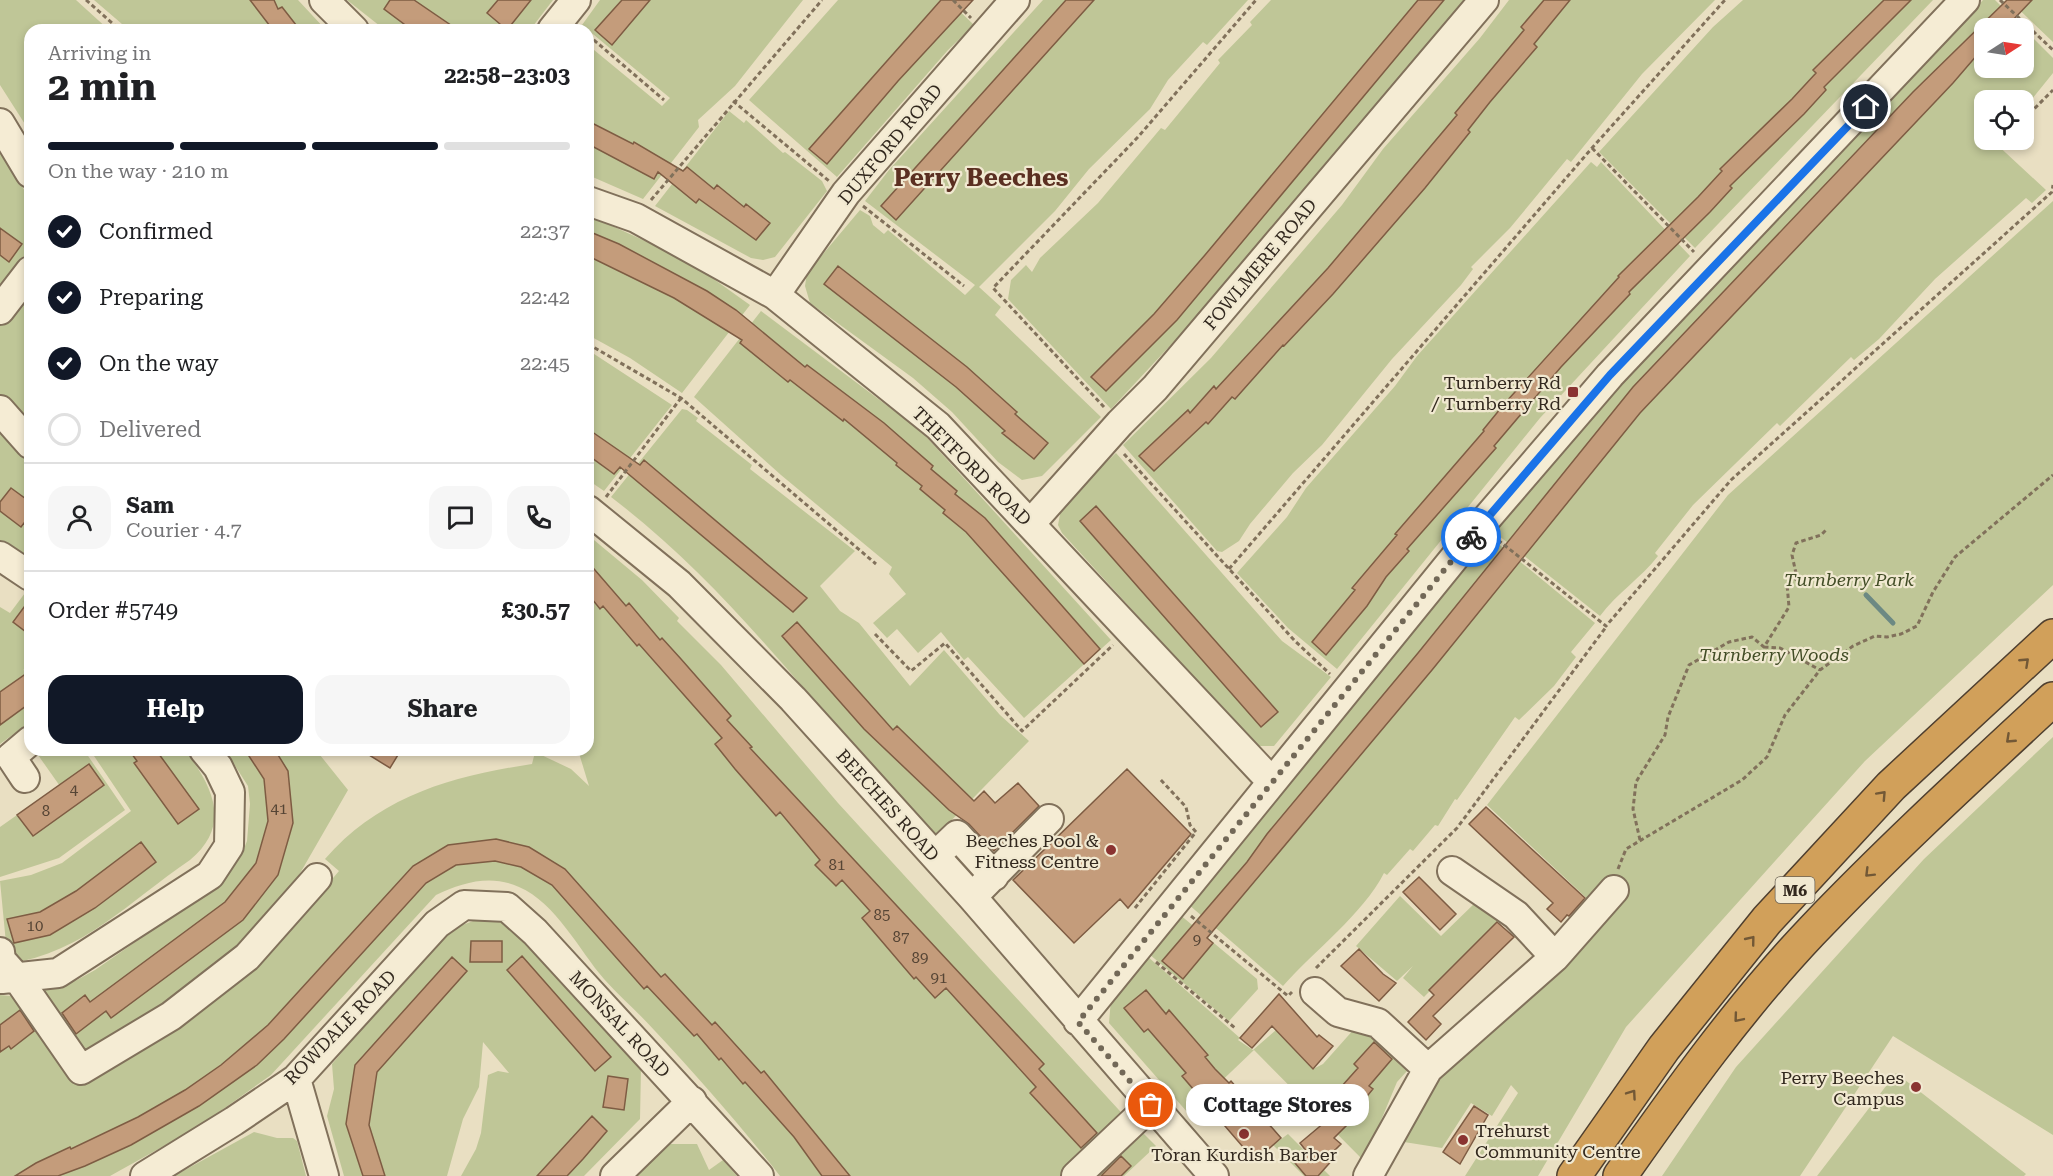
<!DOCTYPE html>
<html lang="en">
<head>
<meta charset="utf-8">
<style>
	body { margin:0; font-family:"Roboto Serif",serif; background:#f6f6f6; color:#202124; height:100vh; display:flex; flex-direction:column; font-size:22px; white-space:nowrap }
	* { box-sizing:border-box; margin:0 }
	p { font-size:20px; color:#757577 }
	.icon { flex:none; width:33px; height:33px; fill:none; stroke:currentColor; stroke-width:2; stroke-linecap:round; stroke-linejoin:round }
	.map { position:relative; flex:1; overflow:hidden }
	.drawer { position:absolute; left:24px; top:24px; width:570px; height:732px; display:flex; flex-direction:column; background:#fff; border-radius:18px; box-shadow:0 3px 9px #0003 }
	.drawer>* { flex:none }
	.needle { width:39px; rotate:78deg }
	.buttons { position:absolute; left:1974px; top:18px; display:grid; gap:12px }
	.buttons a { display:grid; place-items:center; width:60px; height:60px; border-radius:12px; background:#fff; box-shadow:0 3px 9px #0003; font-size:30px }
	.pin { position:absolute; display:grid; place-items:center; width:51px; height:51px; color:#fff; margin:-26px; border:3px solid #fff; border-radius:50%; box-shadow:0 2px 6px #0007 }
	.courier { position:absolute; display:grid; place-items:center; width:60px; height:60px; margin:-30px; border:4px solid #1a73e8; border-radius:50%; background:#fff; color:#222; box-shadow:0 2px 8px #0007 }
	.bubble { position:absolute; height:42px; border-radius:18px; background:#fff; box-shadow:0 3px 9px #0003; font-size:20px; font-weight:700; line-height:42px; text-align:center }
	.overview em { font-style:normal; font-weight:700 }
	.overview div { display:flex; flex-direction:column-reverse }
	.overview { display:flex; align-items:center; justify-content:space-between; height:102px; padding:0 24px }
	h1 { font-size:39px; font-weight:700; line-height:45px }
	.bar { display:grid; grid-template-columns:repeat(4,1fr); gap:9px 6px; align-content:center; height:72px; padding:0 24px }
	.bar i { height:8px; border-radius:4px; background:#e0e0e0 }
	.bar .selected { background:#111827 }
	.bar p { grid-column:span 4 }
	.line { display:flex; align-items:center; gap:15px; padding:0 24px; border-top:2px solid #e0e0e0 }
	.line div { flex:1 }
	.round { display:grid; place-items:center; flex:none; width:63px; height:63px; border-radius:18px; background:#f6f6f6 }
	ol { padding:0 24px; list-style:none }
	li { display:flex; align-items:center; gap:18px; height:66px }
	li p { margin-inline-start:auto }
	li .icon { padding:6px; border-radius:50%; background:#111827; color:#fff; stroke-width:4 }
	li:last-child { color:#757577 }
	li i { width:33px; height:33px; border:3px solid #e0e0e0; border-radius:50% }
	.primary-button { display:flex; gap:12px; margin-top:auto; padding:12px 24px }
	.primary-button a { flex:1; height:69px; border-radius:18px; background:#111827; color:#fff; font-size:24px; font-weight:700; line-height:69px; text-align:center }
	.primary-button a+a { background:#f6f6f6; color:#202124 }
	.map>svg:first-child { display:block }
	.green { fill:#bfc697; fill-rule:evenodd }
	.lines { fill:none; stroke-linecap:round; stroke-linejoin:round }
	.stream { stroke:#6c8983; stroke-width:5 }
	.building { fill:#c49c7b; stroke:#7e5c43; stroke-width:1.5 }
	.minor-casing { stroke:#81715b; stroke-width:32 }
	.highway-casing { stroke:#4f3f2f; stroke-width:36 }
	.path { stroke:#81715b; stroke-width:3; stroke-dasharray:4.5 3; stroke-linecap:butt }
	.minor { stroke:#f5ecd4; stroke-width:28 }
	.highway { stroke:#d1a05a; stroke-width:33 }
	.oneway { stroke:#725836 }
	.done { stroke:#726857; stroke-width:6; stroke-dasharray:0 10.8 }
	.route { stroke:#1a73e8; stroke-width:8 }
	.poi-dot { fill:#8a3331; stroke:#f1e9d1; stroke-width:2 }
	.labels { text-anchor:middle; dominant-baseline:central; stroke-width:4.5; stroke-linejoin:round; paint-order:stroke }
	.number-label { font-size:15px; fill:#564535 }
	.shield { fill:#f1e9d1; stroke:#6b6254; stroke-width:1.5 }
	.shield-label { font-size:16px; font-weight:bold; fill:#32281e }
	.street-label { font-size:18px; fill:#32281e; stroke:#f1e9d1 }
	.poi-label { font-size:18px; fill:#32281e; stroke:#f1e9d1; text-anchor:end }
	.park-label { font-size:18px; font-style:italic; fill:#424d26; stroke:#f1e9d1 }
	.district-label { font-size:24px; font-weight:bold; fill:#5b2f21; stroke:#f1e9d1 }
</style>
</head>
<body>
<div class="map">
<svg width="2053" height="1176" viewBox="0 0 2053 1176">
	<rect width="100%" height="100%" fill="#e9dfc2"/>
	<path class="green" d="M0,0H76L109,30H30V132L0,85Z
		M94,0H298L326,30H129Z
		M347,0H553L530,30H385Z
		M600,0H803L735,86L698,120L699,127L643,199L588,175V45L662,106L670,98L582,25Z
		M838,0H948L974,25L948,50L837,177L749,100Z
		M1043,0H1248L1207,45L1203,42L1168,80L1150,109L1089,169L1055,211L979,287L1001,307L995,315L1101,417L1042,476L1022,480L998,462L952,412L913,378L810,303L805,286L807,273L860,210L870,216L873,225L884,234L888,230L965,295L975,285L865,201L889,170Z
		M1271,0H1467L1208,305L1111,409L1008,299L1011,280L1026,265L1032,272L1040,258L1098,203L1161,128L1165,130L1220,63L1218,60L1252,25L1250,22Z
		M1509,0H1715L1642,74L1571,162L1567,159L1510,228L1471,267L1473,269L1461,285L1392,359L1322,445L1293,473L1250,524L1239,541L1222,552L1217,551L1123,445L1211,358L1342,205L1383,149L1480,38Z
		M1743,0H1933L1695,248L1599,152L1713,27Z
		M1983,0H1995L2053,58V73L2024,109V100H1984V140H1992L2046,190L2032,203L2026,198L1935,279L1879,339L1854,360L1851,357L1780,426L1777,423L1693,505L1655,553L1658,556C1641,578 1617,593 1600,616L1494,532L1603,403ZM1984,28H2024V68H1984Z
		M2009,0H2053V42Z
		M729,111L744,123L746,120L783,153L785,152L822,181L827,191L775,257L763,260L751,258L655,206Z
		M0,145L30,201V248L0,288Z
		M1591,162L1597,167L1601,162L1690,256L1540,418L1337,669L1288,628L1237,573L1287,517L1306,488L1395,386L1417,356Z
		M2053,201V585L1865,761L1626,1027L1538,1176H1465L1518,1093L1511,1085L1492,1116L1471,1103L1442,1148L1404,1142L1439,1075L1595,906L1487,805L1728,495Z
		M588,215L687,260L750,305L682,393L630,358L590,336Z
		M30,282V433L0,403V324Z
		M761,311L921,431L1111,640L1024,718L968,657L964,660L941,632L918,653L897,629L887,638L873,623L906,594L889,574L892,567L781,475L694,397Z
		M588,350L672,405L604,491L588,480Z
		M682,409L687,410L698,418L696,421L752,465L750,469L855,551L820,586L840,611L859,623L910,686L944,650L1000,715L1029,741L937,835C894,788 850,741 808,693C747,622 686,554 611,497Z
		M0,417L30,456L27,461L30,463V569L0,548Z
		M1116,453L1282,641L1331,677L1274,746H1252L1191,674L1062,533L1058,525L1062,504Z
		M588,535L642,580L679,618L677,621L721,665L838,803L1129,1121L1069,1176H780C741,1126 698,1077 655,1031C639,1013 620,997 604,979C579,950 556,903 519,887C491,874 463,882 436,895L271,1075L198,1127L110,1176H0V995L21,997L77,1078L328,884L339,871L325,859C380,796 452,776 532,764L535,752L571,769L589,786L578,750H588Z
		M1490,537L1595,623L1571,652L1576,657L1554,686L1519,720L1515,717L1457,800L1455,799L1438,826L1435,825L1413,851L1410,849L1387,875L1384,873C1363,914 1314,951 1283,986L1188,904Z
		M28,589L30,675L23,669L30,679V722L0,744V607L10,613Z
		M2053,737V1135L1893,1036L1800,1176H1662L1736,1067L1924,859Z
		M40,750H84L125,810L59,858L0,877V827L17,815L33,836L74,806L38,755Z
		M90,750H185C213,787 232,825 190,860C128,902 85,952 8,964L0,881L31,875L62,863L131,811Z
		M225,750H316L348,790L295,882L244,952L83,1060L36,993L77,980L95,970L167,920L230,871L241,856L247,841L250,804L248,786Z
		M1400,896L1441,936L1478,900L1503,916L1424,997L1403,978L1413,966L1397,981L1356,946Z
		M1179,914L1257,979L1258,989L1229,1021L1149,954Z
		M481,918L508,924L641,1068L640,1119L584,1176H461L476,1149L481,1133L488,1075L498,1071L509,1073L483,1042L479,1087L463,1119L447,1176H344L327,1116L334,1089L332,1064L392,993L452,929Z
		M1147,956L1240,1038L1238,1040L1253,1050L1276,1030L1313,1069L1323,1064L1355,1028L1375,1034L1407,1063V1071L1397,1082L1364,1161L1254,1050L1188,1113L1109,1023L1111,999Z
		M1896,1073L2026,1174L2024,1176H1817Z
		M1135,1125L1156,1146L1124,1176H1082Z
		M254,1132L277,1138H293L297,1141L306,1176H174Z
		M1288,1134L1330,1176H1304L1273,1145Z
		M667,1144H697L709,1170L723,1160L737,1176H634Z"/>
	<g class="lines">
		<path class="stream" d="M1866,595L1893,623"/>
	</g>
	<path class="building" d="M250,0H274L278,9L282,7L300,30H273Z
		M390,0H414L458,30H412L384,9Z
		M498,0H531L507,30L487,13Z
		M622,0H650L612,45L595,30Z
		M941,0H973L898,81L827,164L809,149Z
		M1066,0H1094L896,220L881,206Z
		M1418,0H1444L1177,320L1106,391L1091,377L1154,314L1205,255Z
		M1544,0H1570L1534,44L1537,47L1490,102L1468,130L1470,132L1425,188L1333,294L1284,346L1283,345L1235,399L1232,397L1208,424L1206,422L1154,471L1139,456L1188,410L1190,413L1214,386L1216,389L1328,268L1457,115L1455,113L1524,30L1521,27Z
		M1884,0H1911L1824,87L1826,90L1804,114L1730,186L1732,188L1710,212L1629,292L1630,294L1561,367L1494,446L1496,448L1407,549L1409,551L1386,577L1367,606L1326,655L1312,642L1355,590L1352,588L1397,535L1395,534L1484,431L1483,430L1505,403L1619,277L1618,276L1698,197L1722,171L1720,169L1792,99L1816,73L1813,70Z
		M2007,0H2032L2013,20L2022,28H1984V47L1953,83L1640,413L1432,670L1207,938L1213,943L1183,979L1162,961L1247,862L1267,834L1418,653L1633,387L1913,92Z
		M588,121L633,144L634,142L683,171L687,167L714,189L717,185L744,207L746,204L770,223L756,240L699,199L696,203L658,172L654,179L588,144Z
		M0,228L22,244L9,262L0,255Z
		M588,231L619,244L707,291L736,310L805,367L807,365L884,423L933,466L931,469L957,491L955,494L985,518L1100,649L1084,664L966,532L943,513L945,510L920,489L922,486L896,465L897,463L844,419L843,421L790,380L788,382L740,343L742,340L674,298L588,256Z
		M838,266L967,367L1017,412L1015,414L1048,443L1034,459L1002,433L1005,431L956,387L824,284Z
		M588,429L640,465L644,460L807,598L793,612L620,467L614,474L588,455Z
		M11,488L30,502V528L24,523L21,527L0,511V502Z
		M1096,506L1278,712L1261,727L1080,521Z
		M588,562L626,606L629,603L660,640L662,638L681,659L731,716L727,720L752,747L750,748L1044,1064L1039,1069L1097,1133L1081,1148L1030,1093L1036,1087L946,988L935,998L916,977L914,979L862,918L870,911L842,880L836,886L815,865L820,860L780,812L776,816L735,769L715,744L722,738L639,644L637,646L603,606L600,609L588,594Z
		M30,599V635L13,622Z
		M797,622L893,730L897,726L974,801L984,791L995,803L1018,783L1039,806L994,851L969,824L949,810L864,729L782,636Z
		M30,671V703L0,725V692Z
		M129,750H156L199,809L178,824L134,763L137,761Z
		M245,750H275L288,771L293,823L278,875L243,920L111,1018L106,1011L76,1034L62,1013L85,995L90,1002L225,902L256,863L268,821L264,779Z
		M361,750H401L390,768Z
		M89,764L104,785L33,836L17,815Z
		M1127,769L1191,834L1128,908L1120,899L1074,943L1013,880Z
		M1486,807L1585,898L1569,916L1567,915L1561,922L1547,909L1553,903L1469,824Z
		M496,839L529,847L565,869L661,977L665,974L712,1025L715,1022L761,1073L764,1071L850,1176H822L794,1137L745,1082L743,1084L721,1058L719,1060L697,1034L694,1036L647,986L644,989L552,885L521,867L495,861L456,865L426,883L284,1039L257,1065L199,1106L131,1145L85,1166L58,1176H15L36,1163L70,1147L71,1149L138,1117L185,1090L221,1065L268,1025L413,866L448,845Z
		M141,842L156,862L95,908L50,935L14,943L7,919L40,912L76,891Z
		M1419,877L1456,914L1440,930L1403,892Z
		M1497,922L1514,937L1433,1016L1441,1024L1426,1040L1408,1022L1434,995L1429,990Z
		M471,941H502V962H470Z
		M1359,949L1383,974L1396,983L1379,1001L1341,966Z
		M522,956L611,1057L595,1071L507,970Z
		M452,957L467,971L377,1072L369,1125L385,1176H363L346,1124L355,1065Z
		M1146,990L1166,1014L1169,1010L1208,1055L1205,1057L1215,1069L1229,1083L1231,1081L1281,1138L1255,1161L1182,1076L1186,1073L1148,1029L1144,1032L1124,1008Z
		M1279,994L1317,1037L1319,1035L1333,1046L1313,1069L1272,1026L1252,1048L1240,1038Z
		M20,1010L34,1031L11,1049L9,1046L0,1052V1025Z
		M1374,1042L1392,1059L1369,1086L1373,1089L1350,1117L1353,1119L1334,1138L1341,1144L1330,1155L1334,1158L1318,1176H1306L1295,1163L1307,1152L1300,1143L1325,1122L1319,1116L1336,1099L1333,1096L1358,1068L1354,1064Z
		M608,1076L628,1079L624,1110L603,1107Z
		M1474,1106L1488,1115L1460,1164L1443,1152Z
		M592,1116L607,1131L583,1159L567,1176H537Z
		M1121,1156L1131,1166L1121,1176H1101Z"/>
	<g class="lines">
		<g class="minor-casing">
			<path id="minor" d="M324,0L354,30
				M552,30L576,0
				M0,123L30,173
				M588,201L636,218L775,295L938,426L1271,781
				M775,295L846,193L1015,0
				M0,310L30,271
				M0,410L30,444
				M588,510L679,584L793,699L972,897L1214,1176
				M1031,523L1120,423L1155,388L1484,0
				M0,556L30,576
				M25,778L11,757L30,741
				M935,856L957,835L994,876
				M1452,871L1516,915L1555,957
				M972,897L1049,819
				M0,952L1,960L18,979L81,1070L171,1016L247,957L317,878
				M2,979L58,973L210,875L229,846L230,792L218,767L204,750
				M1315,992L1338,1012L1378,1023L1428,1069
				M1078,1021L1481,525L1610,375L1965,0
				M296,1079L324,1176
				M145,1176L234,1121L296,1079L437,924L464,905L507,907L535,932L759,1176
				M615,1176L692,1101
				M1076,1176L1151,1105
				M1368,1176L1428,1069L1555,957L1614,890"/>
		</g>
		<g class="highway-casing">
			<path id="highway" d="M1574,1176L1664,1048L1767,920L1891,786L2053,636
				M1620,1176C1679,1092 1740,1007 1811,932C1888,851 1971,775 2053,699"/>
		</g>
		<path class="path" d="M86,0L120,30
			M953,0L971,18
			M2000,0L2053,50
			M588,35L664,100
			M733,101L829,181
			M2024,119L2053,90
			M1592,148L1694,252
			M651,200L822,0
			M863,206L964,286
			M588,344L681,398L876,564
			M1104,407L993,288L1138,137L1256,0
			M1124,454L1295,641L1330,674
			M606,497L681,398
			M1498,540L1606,626L1731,480L2052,192L2053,185
			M1229,569L1592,148L1725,0
			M875,634L911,671L945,643L1022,731L1113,645
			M1764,647L1780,648L1820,670
			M1640,840L1633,809L1636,782L1665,735L1668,717L1689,665L1729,642L1752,637L1764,647L1789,607L1787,584L1797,578L1792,555L1796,543L1821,535L1827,529
			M1618,869L1626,849L1742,780L1767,757L1785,715L1820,670L1853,646L1875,636L1887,637L1901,634L1917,626L1933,592L1955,557L2053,475
			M1135,908L1196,832L1190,825L1186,807L1160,779
			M1191,916L1288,996L1292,992
			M1156,962L1235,1028
			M1316,968L1457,828L1606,627"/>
		<use href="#minor" class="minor"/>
		<use href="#highway" class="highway"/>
	</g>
	<defs><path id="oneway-chevron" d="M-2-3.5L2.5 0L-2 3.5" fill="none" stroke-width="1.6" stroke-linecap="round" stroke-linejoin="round" transform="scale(1.5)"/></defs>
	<g class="oneway">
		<use href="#oneway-chevron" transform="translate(2025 662) rotate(-43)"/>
		<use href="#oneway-chevron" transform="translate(2010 739) rotate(137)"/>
		<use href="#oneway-chevron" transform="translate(1882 795) rotate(-47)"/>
		<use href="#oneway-chevron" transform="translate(1869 873) rotate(135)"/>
		<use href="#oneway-chevron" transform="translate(1751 940) rotate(-51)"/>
		<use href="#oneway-chevron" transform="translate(1738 1018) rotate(130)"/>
		<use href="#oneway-chevron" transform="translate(1632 1094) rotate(-55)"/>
	</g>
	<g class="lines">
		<path class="done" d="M1151,1105L1078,1022L1471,537"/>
		<path class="route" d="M1471,537L1610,375L1866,107"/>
	</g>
	<g class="poi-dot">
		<rect x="1567" y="386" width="12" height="12" rx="3"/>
		<circle cx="1111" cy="850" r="6"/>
		<circle cx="1916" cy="1087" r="6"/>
		<circle cx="1244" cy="1134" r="6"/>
		<circle cx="1463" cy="1140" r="6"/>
	</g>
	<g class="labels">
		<g class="number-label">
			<text x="74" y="790">4</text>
			<text x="279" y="809">41</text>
			<text x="46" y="811">8</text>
			<text x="837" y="865">81</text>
			<text x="882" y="915">85</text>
			<text x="35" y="926">10</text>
			<text x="901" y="937">87</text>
			<text x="1197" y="940">9</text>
			<text x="920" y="958">89</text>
			<text x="939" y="978">91</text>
		</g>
		<rect class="shield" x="1775.5" y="877" width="39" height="26" rx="4.5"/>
		<g class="shield-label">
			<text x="1795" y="890">M6</text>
		</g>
		<g class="street-label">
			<text transform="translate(890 144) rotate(-50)">DUXFORD ROAD</text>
			<text transform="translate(1260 264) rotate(-50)">FOWLMERE ROAD</text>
			<text transform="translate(972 466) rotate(45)">THETFORD ROAD</text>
			<text transform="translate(888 805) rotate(48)">BEECHES ROAD</text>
			<text transform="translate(620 1024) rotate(47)">MONSAL ROAD</text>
			<text transform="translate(340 1027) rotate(-46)">ROWDALE ROAD</text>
		</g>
		<g class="poi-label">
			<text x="1561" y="382">Turnberry Rd<tspan x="1561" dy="21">/ Turnberry Rd</tspan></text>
			<text x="1099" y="840">Beeches Pool &amp;<tspan x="1099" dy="21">Fitness Centre</tspan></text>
			<text x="1904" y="1077">Perry Beeches<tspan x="1904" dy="21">Campus</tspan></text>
			<text x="1475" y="1130" text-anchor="start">Trehurst<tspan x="1475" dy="21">Community Centre</tspan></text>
			<text x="1244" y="1154" text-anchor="middle">Toran Kurdish Barber</text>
		</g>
		<g class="park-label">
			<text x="1849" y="579">Turnberry Park</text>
			<text x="1774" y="654">Turnberry Woods</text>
		</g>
		<g class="district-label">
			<text x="981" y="178">Perry Beeches</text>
		</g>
	</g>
</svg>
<div class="buttons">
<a><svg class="needle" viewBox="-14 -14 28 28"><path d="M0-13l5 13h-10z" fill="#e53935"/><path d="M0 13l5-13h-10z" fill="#757577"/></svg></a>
<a><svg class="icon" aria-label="locate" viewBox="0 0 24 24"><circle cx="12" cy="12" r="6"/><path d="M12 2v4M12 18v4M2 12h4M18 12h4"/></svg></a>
</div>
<div class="pin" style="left:1151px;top:1105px;background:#ea580c"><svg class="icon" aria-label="bag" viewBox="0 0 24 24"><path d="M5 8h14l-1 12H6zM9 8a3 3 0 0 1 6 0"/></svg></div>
<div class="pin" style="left:1866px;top:107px;background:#1f2937"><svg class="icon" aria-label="home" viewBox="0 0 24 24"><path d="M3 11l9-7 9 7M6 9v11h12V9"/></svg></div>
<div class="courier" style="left:1471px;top:537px"><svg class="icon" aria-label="bike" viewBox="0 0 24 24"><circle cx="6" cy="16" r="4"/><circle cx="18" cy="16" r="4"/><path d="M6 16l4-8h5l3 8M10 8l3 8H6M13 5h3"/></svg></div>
<div class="bubble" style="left:1186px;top:1084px;width:183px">Cottage Stores</div>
<section class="drawer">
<div class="overview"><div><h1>2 min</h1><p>Arriving in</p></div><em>22:58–23:03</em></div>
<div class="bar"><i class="selected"></i><i class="selected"></i><i class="selected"></i><i></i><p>On the way · 210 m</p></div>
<ol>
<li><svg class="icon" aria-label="check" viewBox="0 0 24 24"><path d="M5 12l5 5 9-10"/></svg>Confirmed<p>22:37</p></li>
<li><svg class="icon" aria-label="check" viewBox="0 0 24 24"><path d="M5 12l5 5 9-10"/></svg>Preparing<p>22:42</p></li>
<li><svg class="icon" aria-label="check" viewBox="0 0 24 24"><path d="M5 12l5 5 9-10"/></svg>On the way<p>22:45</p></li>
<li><i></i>Delivered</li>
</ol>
<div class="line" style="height:108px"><a class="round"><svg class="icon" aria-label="person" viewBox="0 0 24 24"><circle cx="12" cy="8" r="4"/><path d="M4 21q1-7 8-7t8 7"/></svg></a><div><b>Sam</b><p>Courier · 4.7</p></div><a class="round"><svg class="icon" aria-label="chat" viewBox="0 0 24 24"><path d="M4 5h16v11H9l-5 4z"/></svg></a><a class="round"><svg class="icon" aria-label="phone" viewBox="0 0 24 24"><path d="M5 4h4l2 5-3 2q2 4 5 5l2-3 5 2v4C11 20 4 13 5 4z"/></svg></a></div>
<div class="line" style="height:78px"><div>Order #5749</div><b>£30.57</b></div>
<div class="primary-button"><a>Help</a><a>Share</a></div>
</section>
</div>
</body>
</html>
